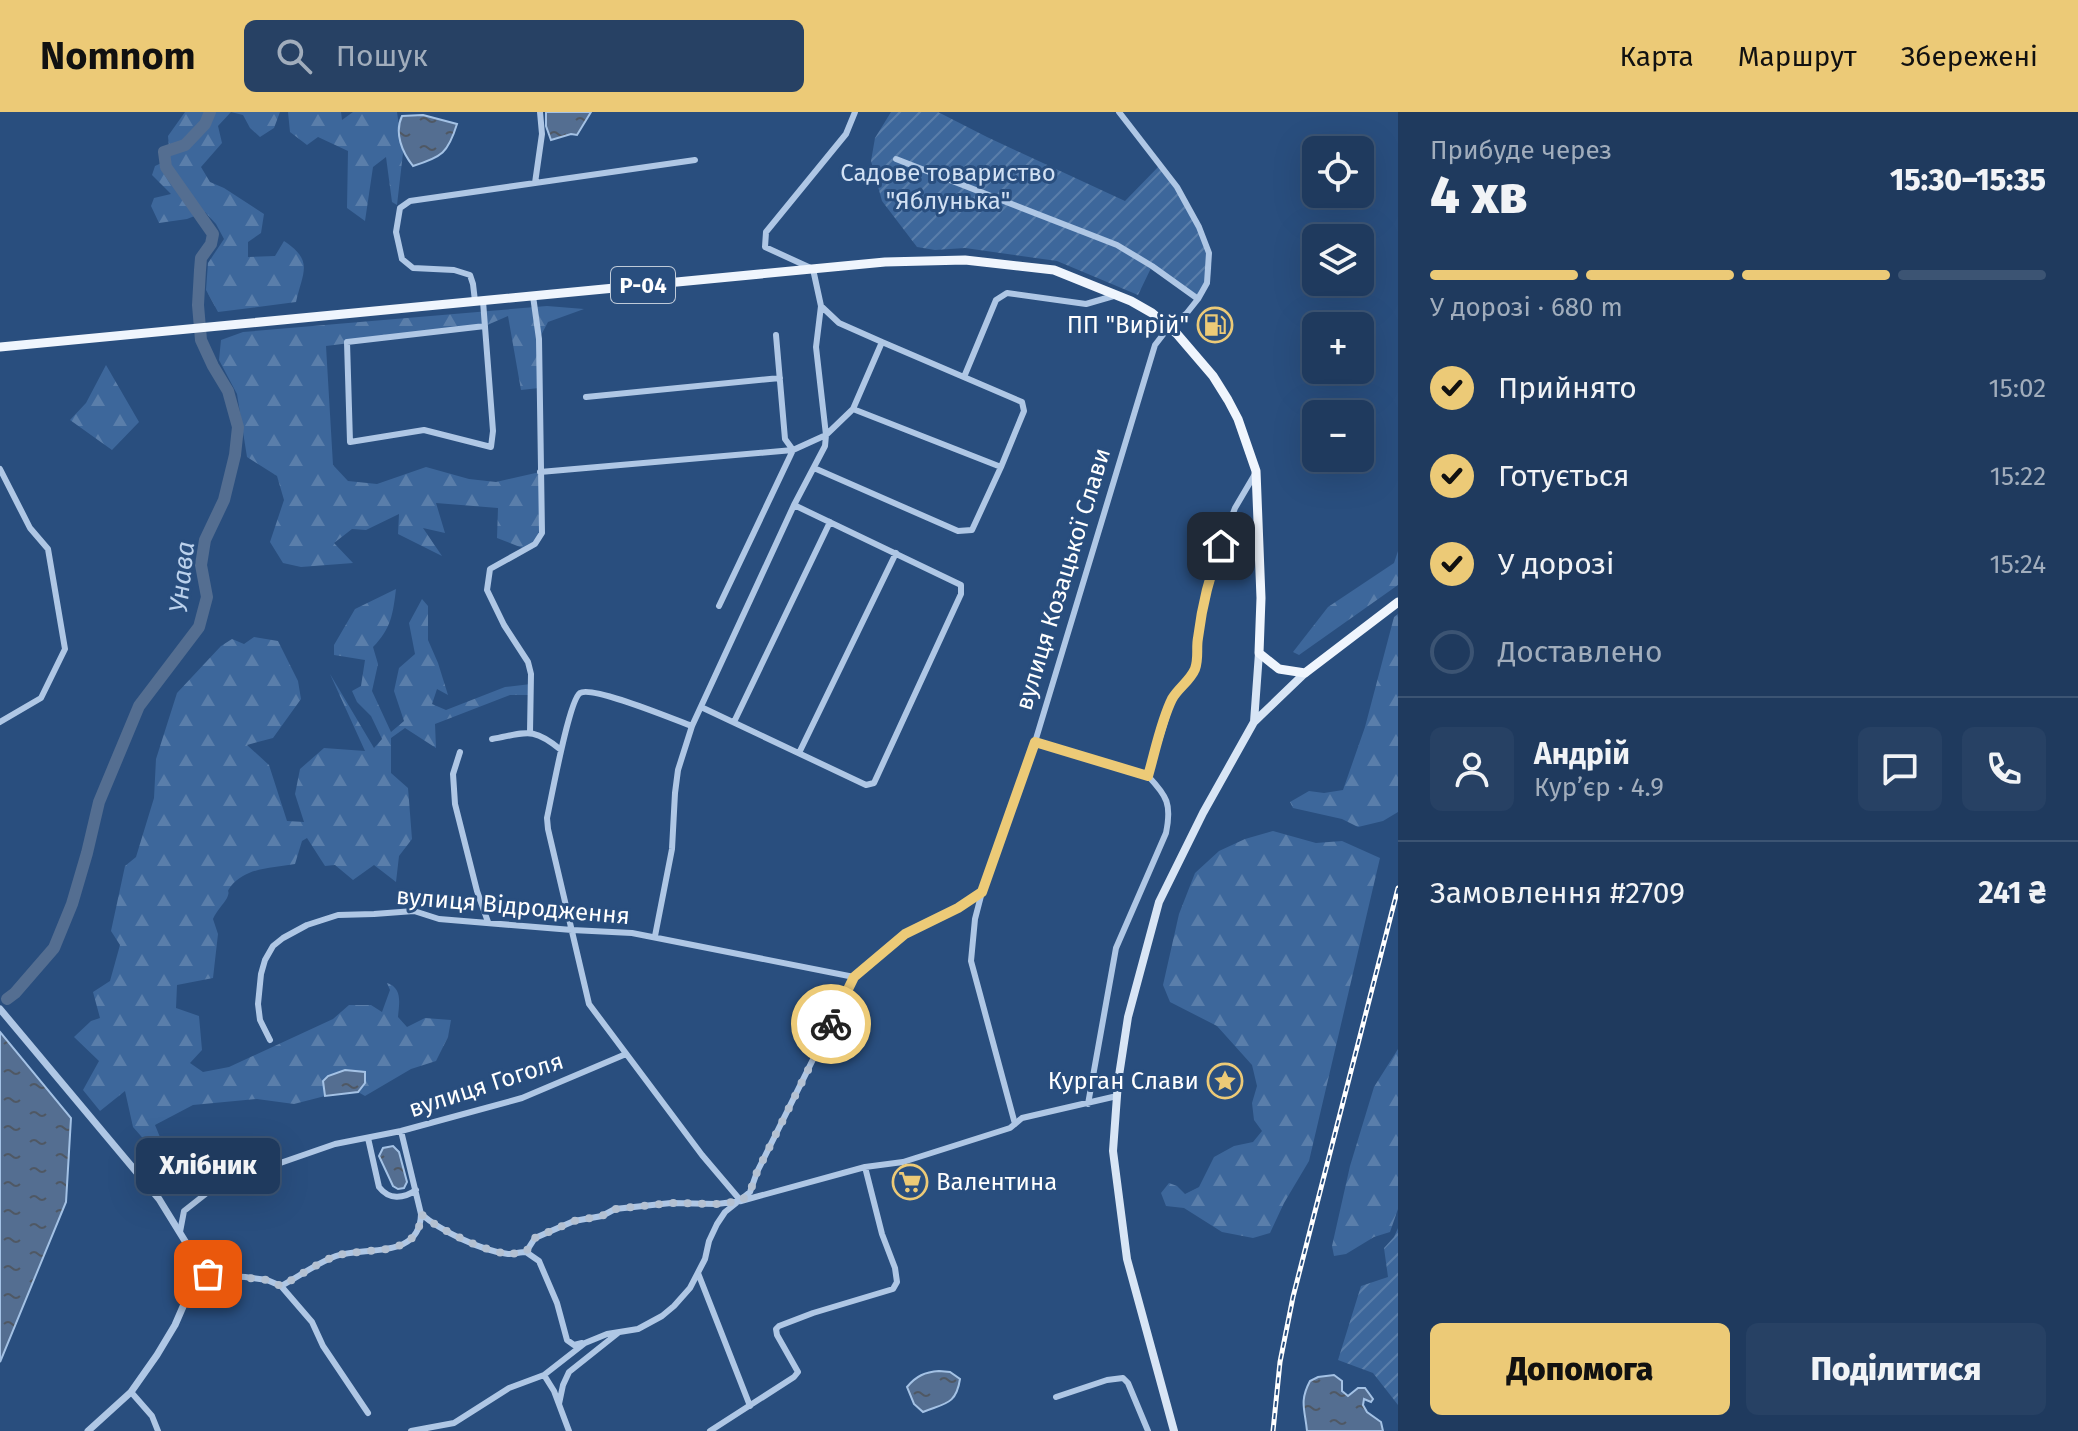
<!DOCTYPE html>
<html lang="uk">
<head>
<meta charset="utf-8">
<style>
	body { margin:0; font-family:"Fira Sans",sans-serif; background:#274164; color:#f1f3f6; height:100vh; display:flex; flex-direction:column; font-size:30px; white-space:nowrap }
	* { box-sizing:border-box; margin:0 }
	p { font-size:26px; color:#a1adbc }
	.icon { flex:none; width:44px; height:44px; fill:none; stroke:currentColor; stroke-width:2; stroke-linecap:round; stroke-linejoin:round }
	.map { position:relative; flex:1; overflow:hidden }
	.panel { display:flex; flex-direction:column; background:#1f3a5e; width:680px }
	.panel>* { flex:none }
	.fabs { position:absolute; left:1302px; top:24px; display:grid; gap:16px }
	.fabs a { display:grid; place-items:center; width:72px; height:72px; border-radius:12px; background:#1f3a5e; box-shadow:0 8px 32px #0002,0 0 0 2px #3c5473; font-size:40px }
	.pin { position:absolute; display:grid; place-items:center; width:68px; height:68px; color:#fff; margin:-34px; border-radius:16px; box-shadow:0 4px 12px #0006 }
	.courier { position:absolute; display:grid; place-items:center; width:80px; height:80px; margin:-40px; border:6px solid #ecca77; border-radius:50%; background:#fff; color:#222; box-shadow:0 2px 10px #0007 }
	.bubble { position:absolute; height:56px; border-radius:12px; background:#1f3a5e; box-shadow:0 8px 32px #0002,0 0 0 2px #3c5473; font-size:26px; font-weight:800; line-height:56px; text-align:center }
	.headline em { font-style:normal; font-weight:800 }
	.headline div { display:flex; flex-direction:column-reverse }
	.headline { display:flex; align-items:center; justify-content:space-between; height:136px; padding:0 32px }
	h1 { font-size:52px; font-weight:800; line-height:60px }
	.bar { display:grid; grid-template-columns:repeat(4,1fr); gap:12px 8px; align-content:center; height:96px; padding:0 32px }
	.bar i { height:10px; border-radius:6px; background:#3c5473 }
	.bar .on { background:#ecca77 }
	.bar p { grid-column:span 4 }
	.line { display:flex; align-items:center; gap:20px; padding:0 32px; border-top:2px solid #3c5473 }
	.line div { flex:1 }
	.round { display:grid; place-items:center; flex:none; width:84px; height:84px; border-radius:12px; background:#274164 }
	ol { padding:0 32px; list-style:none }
	li { display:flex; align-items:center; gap:24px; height:88px }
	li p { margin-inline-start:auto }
	li .icon { padding:8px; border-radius:50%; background:#ecca77; color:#111; stroke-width:4 }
	li:last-child { color:#a1adbc }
	li i { width:44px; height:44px; border:4px solid #3c5473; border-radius:50% }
	.primary-button { display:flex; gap:16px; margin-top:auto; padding:16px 32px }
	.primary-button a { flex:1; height:92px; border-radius:12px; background:#ecca77; color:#111; font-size:32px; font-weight:800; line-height:92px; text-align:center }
	.primary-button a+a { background:#274164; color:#f1f3f6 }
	header { display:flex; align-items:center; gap:48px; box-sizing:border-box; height:112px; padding:0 40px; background:#ecca77; color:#111 }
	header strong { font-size:38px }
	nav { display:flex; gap:44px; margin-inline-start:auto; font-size:28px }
	.search { width:560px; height:72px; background:#274164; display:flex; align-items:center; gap:20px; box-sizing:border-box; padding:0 28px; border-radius:12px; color:#a1adbc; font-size:30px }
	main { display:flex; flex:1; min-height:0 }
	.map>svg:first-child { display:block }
	.forest { fill:url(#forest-firs) }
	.garden { fill:url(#garden-furrows) }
	.water { fill:url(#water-ripples); stroke:#a4c2e5; stroke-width:2 }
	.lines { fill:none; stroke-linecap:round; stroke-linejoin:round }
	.river { stroke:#546e91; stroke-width:12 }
	.minor { stroke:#afc7e5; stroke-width:6 }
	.tertiary { stroke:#afc7e5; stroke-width:7 }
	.secondary { stroke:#d8e5f5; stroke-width:8 }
	.primary { stroke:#eff5fd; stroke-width:9 }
	.rail-casing { stroke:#fff; stroke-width:5 }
	.rail { stroke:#294e7e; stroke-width:2; stroke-dasharray:6; stroke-linecap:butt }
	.done { stroke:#b4c1d2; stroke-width:8; stroke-dasharray:0 14.4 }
	.route { stroke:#ecca77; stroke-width:10 }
	.labels { text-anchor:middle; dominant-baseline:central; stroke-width:6; stroke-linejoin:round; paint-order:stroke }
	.shield { fill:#294e7e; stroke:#bfcad8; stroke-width:2 }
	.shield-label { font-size:22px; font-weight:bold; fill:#fff }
	.park-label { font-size:24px; fill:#d2e1f4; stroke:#294e7e }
	.poi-label { font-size:24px; fill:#fff; stroke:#294e7e; text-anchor:end }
	.street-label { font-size:24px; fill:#fff; stroke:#294e7e }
	.water-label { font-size:26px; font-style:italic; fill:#bbd1ec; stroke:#294e7e }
</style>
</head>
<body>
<header>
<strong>Nomnom</strong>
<div class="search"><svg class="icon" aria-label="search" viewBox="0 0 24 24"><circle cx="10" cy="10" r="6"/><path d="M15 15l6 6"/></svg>Пошук</div>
<nav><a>Карта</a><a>Маршрут</a><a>Збережені</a></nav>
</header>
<main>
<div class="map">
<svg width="1398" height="1319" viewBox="0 0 1398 1319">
	<defs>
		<pattern id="forest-firs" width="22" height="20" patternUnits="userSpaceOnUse" patternTransform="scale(2)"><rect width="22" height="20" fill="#3d679b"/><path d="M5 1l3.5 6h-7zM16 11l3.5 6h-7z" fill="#5a7eaa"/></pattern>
		<pattern id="garden-furrows" width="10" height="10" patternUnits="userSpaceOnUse" patternTransform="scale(2)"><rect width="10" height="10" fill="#3d679b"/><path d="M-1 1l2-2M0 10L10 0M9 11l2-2" fill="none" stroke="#5a7eaa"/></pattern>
		<pattern id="water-ripples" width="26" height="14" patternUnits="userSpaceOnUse" patternTransform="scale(2)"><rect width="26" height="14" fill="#546e91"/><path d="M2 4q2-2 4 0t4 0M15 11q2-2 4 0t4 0" fill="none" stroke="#4f5864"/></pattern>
	</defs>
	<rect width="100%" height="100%" fill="#294e7e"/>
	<path class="forest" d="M185,0H280L274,16L260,25L250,16L243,3L231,0L218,14L222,31L201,55L210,70L224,76L264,102L261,121L248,130V145L275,144L284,129C314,149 303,159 296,190L218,200L206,178L208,151L224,127L216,112L205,100L187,107L159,111L151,94L154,86L171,82L152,63L155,54L170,47L168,24Z
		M288,0H341L342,8L353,0H397L403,41L397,93L392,90L386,45L373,55L365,109L347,96L348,39L318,25L307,33L290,20Z
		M547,194L584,197L548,210L539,227V276L521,278L508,204L485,214L326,234L333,353L348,369L377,372L426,355L469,367L496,370L540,360L542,421L535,432L525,437L497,426L498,396L436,391L445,421L423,416L442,444L398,422L399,402L366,418L352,417L334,431L353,451L301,455L283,451L270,430L284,388L277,364L247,345L237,282L219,248L221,228L243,220Z
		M106,253L139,310L112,338L70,308L86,291Z
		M1398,439V473L1299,543L1293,540L1328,495L1394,451Z
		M396,477C393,502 391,517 373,535L378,552L372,579L391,620L404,609L394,579L399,556L415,542L409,511L422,487L428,494V528L438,551L448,583L437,577L432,592L446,598L505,575L531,572V583H510L435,612L436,636L405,616L391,626V661L408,676L412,727L399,744L396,770L374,753L353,768L335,753L325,754L307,726L302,729L295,752C273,756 247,755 231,774C225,782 231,777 227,786C223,793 217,798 213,807L218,822L213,866L177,873L176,896L199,904L202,938L190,951L203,960L229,955L333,907L349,893H371L382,900L390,878L387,871C403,876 399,892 398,905L407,915L425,906L451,908L448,925L436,949L411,957L365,984L358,980L365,971L324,969L325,984L294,992L257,987L193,993L155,1013L176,1064L133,1015L125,979L100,999L83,978L99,949L74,925L91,909L100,906L93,880L110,869L120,833L111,819L125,754L136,745L154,686L156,647L177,581L221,534L232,527L244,532L254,525L278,529L298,569L301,587L273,626L247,633L269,653L287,709L304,710L295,682L300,657L324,636L365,639L330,562L374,636L382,627L371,604L357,590L352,579L361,574L365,548L334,543V533L355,497Z
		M1398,502V700L1383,709L1358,715L1342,707L1293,696L1290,690L1309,679L1324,681L1343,678L1365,615L1394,505Z
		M1273,719L1316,731L1342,729L1380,746L1309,1049L1284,1091L1270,1121L1253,1126L1222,1120L1184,1096L1166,1094L1161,1081L1169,1071L1177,1074L1185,1082L1199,1075L1214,1045L1234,1034L1253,1030L1262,1019L1254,1008L1252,991L1257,974L1252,953L1217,914L1170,890L1163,873L1179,802L1195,761L1219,739L1245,727Z
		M1398,937V1097L1390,1120L1374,1125L1346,1142L1334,1144L1332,1134L1350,1054L1374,975Z"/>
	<path class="garden" d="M891,0H938L987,25L1125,89L1161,52C1175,71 1215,136 1211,159C1210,169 1203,178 1198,187L1152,154L1138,183L1057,149L965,136L935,138L917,135L882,89L871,49L875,26Z
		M1398,1116V1293L1373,1261L1338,1248L1361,1174L1388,1165L1384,1136L1394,1125Z"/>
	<path class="water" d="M546,0H591L577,23L571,22L551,28L546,14Z
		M423,3L457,12C448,41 442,45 413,54C402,40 394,21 402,4Z
		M0,920L71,1006L66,1090L0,1250Z
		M345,958L365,960V971L358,980L325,984L323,969L328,964Z
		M393,1034L399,1040L407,1070L404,1076L398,1077L393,1074L379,1044L383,1036Z
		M939,1259L950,1260L960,1267C956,1293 945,1291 923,1300L914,1292L907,1275C916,1264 925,1260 939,1259Z
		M1334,1263L1342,1269V1279L1348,1284L1358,1276H1365L1373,1287L1371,1290L1364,1287L1363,1293L1367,1300L1381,1310L1383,1319H1307C1305,1297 1299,1290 1310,1269L1318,1265Z"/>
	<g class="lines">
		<path class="river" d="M7,887L15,881L54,836L72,792L87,741L99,690L139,594L199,515L207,485L201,453L205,428L224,388L235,343L238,315L228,279L213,254L201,228L198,193L200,158L201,146L211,132L213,122L166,55L164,40L185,33L205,12L210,0"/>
		<path class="minor" d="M896,47L1117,133L1152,154L1198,187
			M535,71L695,48
			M475,189L473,172L470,163L454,158L413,156L402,147L396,120L400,96L410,89L535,71L542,22L540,0
			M483,189L493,319L491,335L424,318L350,330L347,230L485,214
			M964,265L996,188L1007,181L1086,192L1117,183
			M586,285L780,266
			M853,297L1001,355L1024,299L1022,290L882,230
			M814,356L958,419L972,418L1001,355
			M0,357L30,416L48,437L65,537L41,586L0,610
			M540,360L793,338L826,323L853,297L882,230L839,211L821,194
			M719,494L793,338L785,327L776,223
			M701,595L866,673L874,671L961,482V473L794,393
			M734,610L830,410
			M692,614C675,608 592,573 580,581C569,588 551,688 547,706L548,717L589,892L702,1043L741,1089
			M530,620L531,562L528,550L504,513L487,478L490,457L535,432L542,421L539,227L533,184
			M492,627C526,621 532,614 561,638
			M1035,630L1148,664
			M460,640L453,662L455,692L477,779L488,810
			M799,641L896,441
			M655,824L672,737L675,681L678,658L692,614L794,393L825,334L826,323L816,235L821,194L813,157L765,135L766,120L846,22L855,0
			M270,928L260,908L258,892L261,862L265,848L273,834L283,826L307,813L338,803L374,802L414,799L439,807L572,818L632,821L854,865
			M1088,992L1116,836L1166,721C1172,692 1167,684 1148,664L1173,584L1188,569L1195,557L1197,546V528L1212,457L1235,396L1255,362
			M1015,1012L971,849L975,807L982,780L1035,630L1155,233L1169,215L1186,202L1198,187L1207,171L1209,141L1199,115L1177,75L1119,0
			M401,1019L421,1102
			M368,1026L379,1075C389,1088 403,1087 416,1078
			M180,1120L184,1099L217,1073L335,1032L401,1019L522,986L626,942
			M526,1140L535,1126L574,1109L602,1104L615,1097L671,1091L717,1092L741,1089L865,1055L903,1050L1010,1016L1022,1006L1117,984
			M698,1161L750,1294
			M193,1162L245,1165L267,1168L281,1174L312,1210L323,1234L368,1301
			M281,1174C298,1165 317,1151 336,1144C365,1134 420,1148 421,1102C441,1119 482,1139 508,1142C513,1142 521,1140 526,1140L539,1149L557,1191L567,1228L574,1233L582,1231
			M544,1263L554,1279L569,1319
			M131,1280L152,1304L158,1319
			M1056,1285L1107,1268L1123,1266L1128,1271L1148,1319
			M559,1292L563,1273L569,1260L618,1221
			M411,1319L454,1311L509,1276L544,1263L585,1231L607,1222L638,1217L662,1204L674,1194L690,1176L705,1147L709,1129L717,1112L725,1100L750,1080L757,1060L854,865L905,822L958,796L982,780
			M710,1319L794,1265L798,1260L777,1223L776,1217L779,1214L813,1201L893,1177L897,1170L895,1156L882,1122L865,1055"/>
		<path class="tertiary" d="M0,897L159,1087L188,1134L192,1151L193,1162L185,1190L175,1213L157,1243L131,1280L88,1319"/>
		<path class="secondary" d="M1254,610L1259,541
			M1174,1319L1127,1147L1113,1039L1118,970L1128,905L1159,790L1203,701L1254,610L1305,561"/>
		<path class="primary" d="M0,235L885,150L965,148L1054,158L1131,189L1152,201L1177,222L1213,264L1228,288L1238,307L1256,359L1261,486L1259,541L1279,557L1305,561L1398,490"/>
		<g class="rail-casing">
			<path id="rail" d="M1273,1319L1280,1250L1293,1185L1398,776"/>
		</g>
		<use href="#rail" class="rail"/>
	</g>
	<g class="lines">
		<path class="done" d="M208,1162L267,1168L281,1174C298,1165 317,1151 336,1144C365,1134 420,1148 421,1102C441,1119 482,1138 508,1142C513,1142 520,1140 526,1140L535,1126L574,1109L602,1104L615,1097L671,1091L717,1092L741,1089L750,1080L757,1060L831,912"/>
		<path class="route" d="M831,912L854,865L905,822L958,796L982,780L1035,630L1148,664C1155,640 1161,609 1172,587C1178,576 1190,569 1195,557C1199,546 1196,536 1198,526C1202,494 1209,464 1221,434"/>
	</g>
	<defs>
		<g id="fuel-ring" transform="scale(1.8)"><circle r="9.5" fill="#294e7e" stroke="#ecca77" stroke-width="1.5"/><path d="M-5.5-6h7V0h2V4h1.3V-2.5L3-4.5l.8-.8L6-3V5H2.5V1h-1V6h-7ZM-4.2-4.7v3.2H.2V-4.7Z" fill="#ecca77"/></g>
		<g id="sight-ring" transform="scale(1.8)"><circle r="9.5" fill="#294e7e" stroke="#ecca77" stroke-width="1.5"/><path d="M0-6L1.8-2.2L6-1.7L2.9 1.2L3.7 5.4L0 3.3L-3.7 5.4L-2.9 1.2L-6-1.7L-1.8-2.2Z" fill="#ecca77"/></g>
		<g id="supermarket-ring" transform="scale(1.8)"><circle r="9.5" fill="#294e7e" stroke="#ecca77" stroke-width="1.5"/><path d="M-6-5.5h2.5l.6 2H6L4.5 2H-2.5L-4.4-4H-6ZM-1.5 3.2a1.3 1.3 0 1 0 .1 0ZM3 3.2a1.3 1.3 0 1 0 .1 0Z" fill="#ecca77"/></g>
	</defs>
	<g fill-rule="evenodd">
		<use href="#fuel-ring" x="1215" y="213"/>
		<use href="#sight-ring" x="1225" y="969"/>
		<use href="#supermarket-ring" x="910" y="1070"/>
	</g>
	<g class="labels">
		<rect class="shield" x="611" y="155" width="64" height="36" rx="6"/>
		<g class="shield-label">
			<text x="643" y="173">Р-04</text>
		</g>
		<g class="park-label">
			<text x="948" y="61">Садове товариство<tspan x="948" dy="28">"Яблунька"</tspan></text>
		</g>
		<g class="poi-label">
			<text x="1189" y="213">ПП "Вирій"</text>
			<text x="1199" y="969">Курган Слави</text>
			<text x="936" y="1070" text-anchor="start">Валентина</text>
		</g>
		<g class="street-label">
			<text transform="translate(1063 467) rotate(-73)">вулиця Козацької Слави</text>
			<text transform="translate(513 794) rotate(5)">вулиця Відродження</text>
			<text transform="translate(486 973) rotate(-18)">вулиця Гоголя</text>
		</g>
		<g class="water-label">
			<text transform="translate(182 465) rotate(-84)">Унава</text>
		</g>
	</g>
</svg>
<div class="fabs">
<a><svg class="icon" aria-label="locate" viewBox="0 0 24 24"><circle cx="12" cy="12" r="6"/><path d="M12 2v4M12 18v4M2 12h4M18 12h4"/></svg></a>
<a><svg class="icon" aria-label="layers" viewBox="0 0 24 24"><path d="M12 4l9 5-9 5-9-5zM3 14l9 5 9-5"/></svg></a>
<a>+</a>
<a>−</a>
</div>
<div class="pin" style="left:208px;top:1162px;background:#ea580c"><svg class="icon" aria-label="bag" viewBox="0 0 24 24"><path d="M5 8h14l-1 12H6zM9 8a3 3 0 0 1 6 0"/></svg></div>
<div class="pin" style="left:1221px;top:434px;background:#1f2937"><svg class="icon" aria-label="home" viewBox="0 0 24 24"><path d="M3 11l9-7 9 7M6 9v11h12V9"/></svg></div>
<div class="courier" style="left:831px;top:912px"><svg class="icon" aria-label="bike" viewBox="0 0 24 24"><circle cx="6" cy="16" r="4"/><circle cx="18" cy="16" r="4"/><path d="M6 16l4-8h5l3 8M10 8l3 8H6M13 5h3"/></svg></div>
<div class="bubble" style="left:136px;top:1026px;width:144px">Хлібник</div>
</div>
<section class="panel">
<div class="headline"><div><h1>4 хв</h1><p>Прибуде через</p></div><em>15:30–15:35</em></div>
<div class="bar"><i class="on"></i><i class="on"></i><i class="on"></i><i></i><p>У дорозі · 680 m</p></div>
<ol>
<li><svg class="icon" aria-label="check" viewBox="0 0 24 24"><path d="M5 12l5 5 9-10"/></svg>Прийнято<p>15:02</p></li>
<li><svg class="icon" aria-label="check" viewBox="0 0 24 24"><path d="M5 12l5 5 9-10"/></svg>Готується<p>15:22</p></li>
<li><svg class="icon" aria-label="check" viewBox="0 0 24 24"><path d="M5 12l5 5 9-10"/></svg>У дорозі<p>15:24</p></li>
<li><i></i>Доставлено</li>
</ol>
<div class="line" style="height:144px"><a class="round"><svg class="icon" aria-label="person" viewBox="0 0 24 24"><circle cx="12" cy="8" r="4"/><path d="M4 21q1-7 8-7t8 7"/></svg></a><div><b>Андрій</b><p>Кур’єр · 4.9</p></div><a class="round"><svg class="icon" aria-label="chat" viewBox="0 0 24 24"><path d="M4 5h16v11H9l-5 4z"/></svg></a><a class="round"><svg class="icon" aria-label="phone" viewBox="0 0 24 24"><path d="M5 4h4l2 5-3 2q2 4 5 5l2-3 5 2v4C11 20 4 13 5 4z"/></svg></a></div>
<div class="line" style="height:104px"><div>Замовлення #2709</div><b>241 ₴</b></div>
<div class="primary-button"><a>Допомога</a><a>Поділитися</a></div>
</section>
</main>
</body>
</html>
